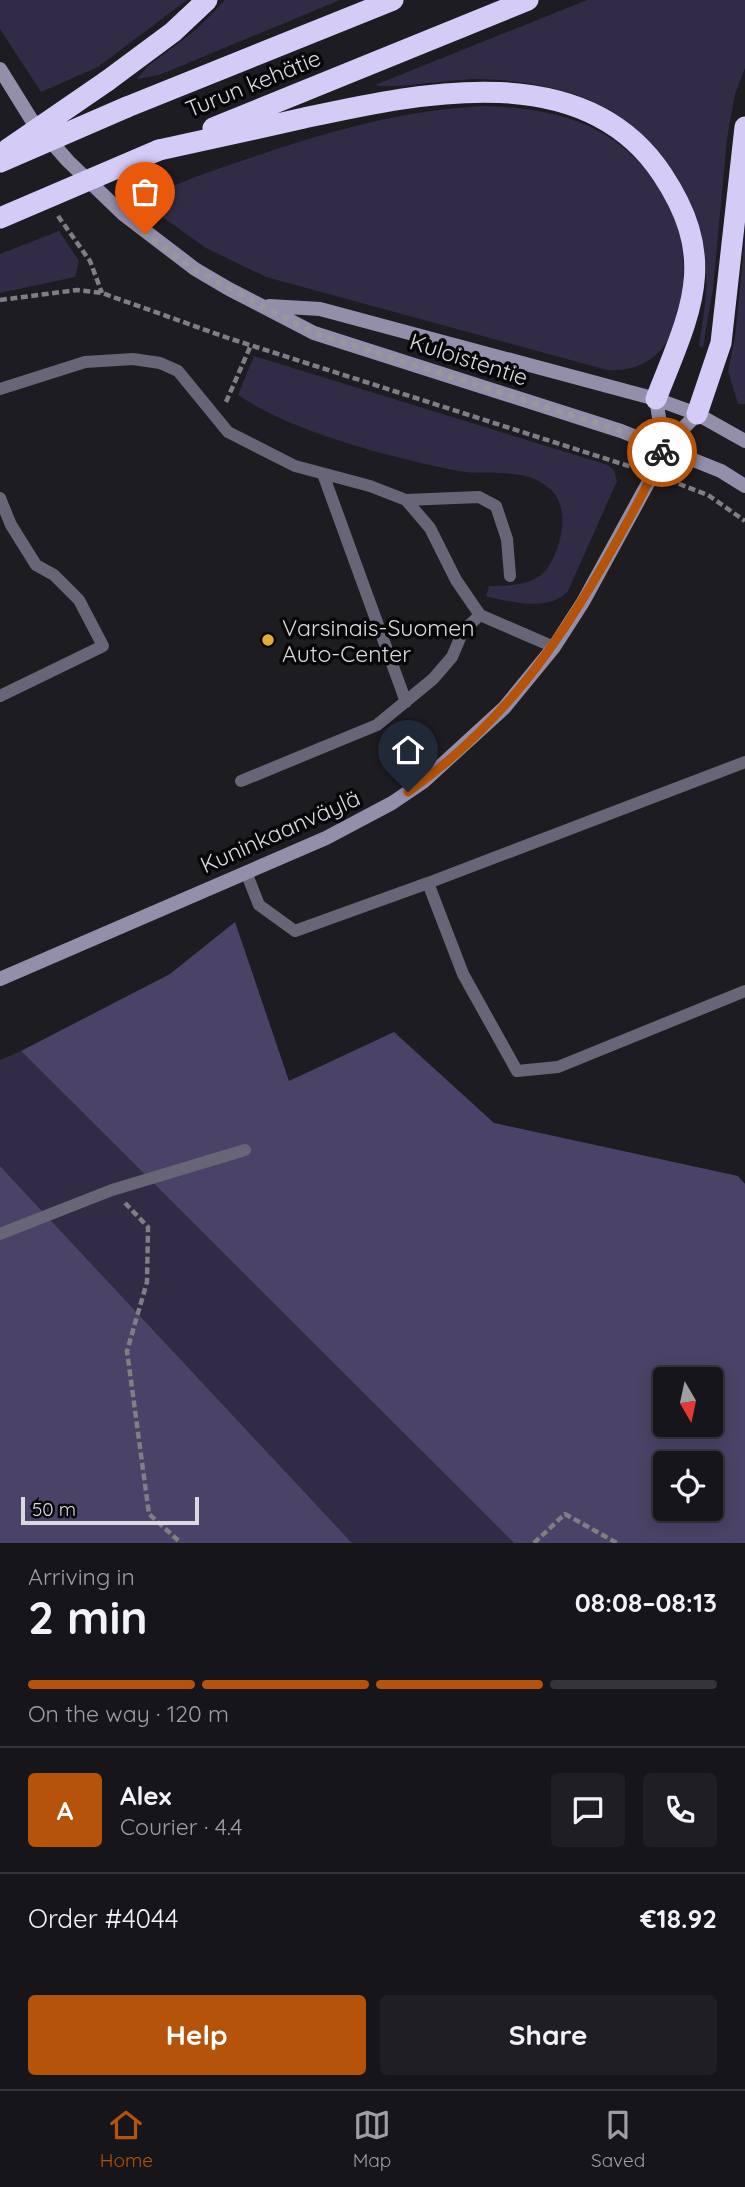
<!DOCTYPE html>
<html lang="en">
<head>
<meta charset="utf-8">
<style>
	body { margin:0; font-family:Quicksand,sans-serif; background:#1f1e22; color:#f1f3f6; height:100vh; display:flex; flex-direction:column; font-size:26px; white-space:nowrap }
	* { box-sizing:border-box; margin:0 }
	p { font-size:23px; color:#9e9fa2 }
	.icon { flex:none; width:38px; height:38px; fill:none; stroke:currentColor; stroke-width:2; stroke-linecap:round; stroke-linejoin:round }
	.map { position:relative; height:1543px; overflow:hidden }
	.details { display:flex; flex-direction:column; background:#161519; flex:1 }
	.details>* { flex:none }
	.needle { width:46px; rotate:171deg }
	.tools { position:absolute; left:653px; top:1367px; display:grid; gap:14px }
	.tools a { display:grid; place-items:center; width:70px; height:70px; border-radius:7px; background:#161519; box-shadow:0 4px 18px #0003,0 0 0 2px #353438; font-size:35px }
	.scale { position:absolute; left:21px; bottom:18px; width:178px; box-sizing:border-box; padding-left:7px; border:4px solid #dad9dd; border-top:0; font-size:19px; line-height:24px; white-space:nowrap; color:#dad9dd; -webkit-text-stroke:5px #070709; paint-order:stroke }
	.pin { position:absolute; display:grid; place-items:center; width:60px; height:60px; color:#fff; margin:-72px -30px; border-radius:50% 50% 50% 0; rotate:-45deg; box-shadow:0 0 7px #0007 }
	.pin .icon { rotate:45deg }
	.courier { position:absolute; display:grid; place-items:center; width:70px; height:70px; margin:-35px; border:5px solid #b45309; border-radius:50%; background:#fff; color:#222; box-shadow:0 2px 9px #0007 }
	.overview em { font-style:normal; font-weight:700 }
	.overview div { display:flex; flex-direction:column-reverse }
	.overview { display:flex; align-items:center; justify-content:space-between; height:119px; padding:0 28px }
	h1 { font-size:46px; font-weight:700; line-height:52px }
	.bar { display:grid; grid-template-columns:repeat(4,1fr); gap:10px 7px; align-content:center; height:84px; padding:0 28px }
	.bar i { height:9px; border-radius:5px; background:#353438 }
	.bar .on { background:#b45309 }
	.bar p { grid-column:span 4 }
	.line { display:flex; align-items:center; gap:18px; padding:0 28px; border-top:2px solid #353438 }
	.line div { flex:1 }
	.round { display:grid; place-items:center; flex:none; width:74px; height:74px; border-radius:7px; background:#1f1e22 }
	.primary-button { display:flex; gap:14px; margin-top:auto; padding:14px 28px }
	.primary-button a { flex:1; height:80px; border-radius:7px; background:#b45309; color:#fff; font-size:28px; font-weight:700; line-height:80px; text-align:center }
	.primary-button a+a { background:#1f1e22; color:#f1f3f6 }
	.menu { display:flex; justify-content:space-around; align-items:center; height:98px; border-top:2px solid #353438; background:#161519; font-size:19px; color:#9e9fa2 }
	.menu a { display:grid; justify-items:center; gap:4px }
	.menu .on { color:#b45309 }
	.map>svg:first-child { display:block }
	.green { fill:#312b45 }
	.forest { fill:#4b4367; fill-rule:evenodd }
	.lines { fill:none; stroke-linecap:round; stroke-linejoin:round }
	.path { stroke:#7f7e82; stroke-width:4.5; stroke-dasharray:7 3.5; stroke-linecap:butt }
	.lane { stroke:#686576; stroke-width:12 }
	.secondary { stroke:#938eaa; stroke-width:14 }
	.highway { stroke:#d4ccf7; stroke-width:21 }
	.highway-bridge { stroke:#d4ccf7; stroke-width:21 }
	.done { stroke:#98979b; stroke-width:7; stroke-dasharray:0 12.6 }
	.route { stroke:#b45309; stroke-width:9 }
	.poi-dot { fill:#e3ae35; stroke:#070709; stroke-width:2.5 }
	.labels { text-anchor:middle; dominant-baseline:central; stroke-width:7; stroke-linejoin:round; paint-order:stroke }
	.street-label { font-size:23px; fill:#dad9dd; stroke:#070709 }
	.poi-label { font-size:23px; fill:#dad9dd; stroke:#070709; text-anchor:start }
</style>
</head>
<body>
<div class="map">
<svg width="745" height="1543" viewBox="0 0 745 1543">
	<rect width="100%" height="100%" fill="#1d1c21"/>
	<path class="green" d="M0,0H187L98,67L41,92L0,29Z
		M225,0H340L159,75L137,79L148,66L197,29Z
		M587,0H745V68L735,94L727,139L713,289L703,347L699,346C703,318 709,290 705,262C701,238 692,218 682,197C641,107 574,83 480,79C457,78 388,90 375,85Z
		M483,106C529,107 577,114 615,141C637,158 662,183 672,210C695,265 690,376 607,370L266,277L206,248L140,201C180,181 222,167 265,153C337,129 406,110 483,106Z
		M59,231L79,261L75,277L0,293V254Z
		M745,236V404H738L728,371L735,338Z
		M254,356L608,465L614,470L617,481L568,591C550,612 509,602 486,596L489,586C512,585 537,587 550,564C562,544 570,508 551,490C525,465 489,477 459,471C393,458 294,433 238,395Z
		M21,1051L514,1543H352L0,1166V1060Z"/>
	<path class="forest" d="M235,922L289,1081L394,1032L494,1123L738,1176L745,1184V1543H514L21,1051L170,974ZM665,1379H710V1424H665ZM665,1463H710V1508H665Z
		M0,1166L352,1543H0Z"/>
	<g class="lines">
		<path class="path" d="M58,216L90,261L102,293
			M0,300L77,290L102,293L228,338L638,469
			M226,402L251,345
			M669,480L708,495L745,521
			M125,1203L148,1227L147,1282L127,1351L149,1514L181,1543
			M534,1543L565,1514L617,1543"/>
		<path class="lane" d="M0,389L85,362L133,359L160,363L178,371L228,432L295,466L370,486L406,500L430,528L456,580L480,615L463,631L452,657L433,679L377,725L241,781
			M323,474L406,702
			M0,498L11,525L36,565L54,575L79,600L103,646L0,696
			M406,500L479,497L496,506L507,539L510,576
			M480,615L554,647
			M745,762L428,883L463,974L517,1071L558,1067L745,991
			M246,872L259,905L295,931L428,883
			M0,1234L112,1190L245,1150"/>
		<path class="secondary" d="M0,69L31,119L68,161L123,214L195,269L229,289L314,333L621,431L721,471L745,486
			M269,306L320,309L656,399L697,414L745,441
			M656,399L664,448
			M0,979L326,838L392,803L423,782L504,708L554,647L583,602L653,474L664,448L697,414"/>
		<path class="highway" d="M107,81L173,32L207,0
			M127,107L393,0
			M213,128L528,0
			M159,150C208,139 256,129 304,118C420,93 584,56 662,174C720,261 690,312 656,399
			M697,414L721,343L745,127"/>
		<path class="highway-bridge" d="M8,149L107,81
			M0,162L127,107
			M0,218L159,150"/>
	</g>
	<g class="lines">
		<path class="done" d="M145,234L195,270L314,333L621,431L664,448L662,452"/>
		<path class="route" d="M408,792C502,725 558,646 614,546C631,515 649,485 662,452"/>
	</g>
	<circle class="poi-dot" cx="268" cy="640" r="7"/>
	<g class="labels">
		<g class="street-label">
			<text transform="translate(253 83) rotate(-22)">Turun kehätie</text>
			<text transform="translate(469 359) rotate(18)">Kuloistentie</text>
			<text transform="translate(280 831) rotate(-24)">Kuninkaanväylä</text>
		</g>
		<g class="poi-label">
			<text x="282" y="627">Varsinais-Suomen<tspan x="282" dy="26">Auto-Center</tspan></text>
		</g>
	</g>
</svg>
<div class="tools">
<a><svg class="needle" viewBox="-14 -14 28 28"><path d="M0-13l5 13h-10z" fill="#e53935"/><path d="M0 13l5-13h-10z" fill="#9e9fa2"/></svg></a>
<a><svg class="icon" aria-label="locate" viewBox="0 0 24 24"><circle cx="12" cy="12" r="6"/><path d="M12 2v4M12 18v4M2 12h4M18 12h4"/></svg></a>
</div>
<div class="scale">50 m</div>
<div class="pin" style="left:145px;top:234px;background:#ea580c"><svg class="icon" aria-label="bag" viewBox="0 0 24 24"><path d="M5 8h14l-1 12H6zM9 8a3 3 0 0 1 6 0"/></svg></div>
<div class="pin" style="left:408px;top:792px;background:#1f2937"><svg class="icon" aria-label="home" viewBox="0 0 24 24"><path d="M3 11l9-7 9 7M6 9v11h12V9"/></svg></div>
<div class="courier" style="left:662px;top:452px"><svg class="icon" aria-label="bike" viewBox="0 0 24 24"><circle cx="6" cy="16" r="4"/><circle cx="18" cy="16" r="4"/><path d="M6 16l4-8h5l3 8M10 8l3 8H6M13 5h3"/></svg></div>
</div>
<section class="details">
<div class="overview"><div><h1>2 min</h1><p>Arriving in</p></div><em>08:08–08:13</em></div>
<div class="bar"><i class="on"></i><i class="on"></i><i class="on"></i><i></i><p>On the way · 120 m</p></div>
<div class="line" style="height:126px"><b class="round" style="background:#b45309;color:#fff">A</b><div><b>Alex</b><p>Courier · 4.4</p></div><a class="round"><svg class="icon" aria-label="chat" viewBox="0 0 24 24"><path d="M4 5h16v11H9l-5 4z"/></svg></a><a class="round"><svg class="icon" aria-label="phone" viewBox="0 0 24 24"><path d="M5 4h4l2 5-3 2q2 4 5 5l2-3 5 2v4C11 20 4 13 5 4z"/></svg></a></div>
<div class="line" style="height:91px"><div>Order #4044</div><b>€18.92</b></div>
<div class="primary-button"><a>Help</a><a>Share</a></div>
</section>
<nav class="menu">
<a class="on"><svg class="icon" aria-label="home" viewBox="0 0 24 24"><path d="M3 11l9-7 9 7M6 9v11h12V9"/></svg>Home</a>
<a><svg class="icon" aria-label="map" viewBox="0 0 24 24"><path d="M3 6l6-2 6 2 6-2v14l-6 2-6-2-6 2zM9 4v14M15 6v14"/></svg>Map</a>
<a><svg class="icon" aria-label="saved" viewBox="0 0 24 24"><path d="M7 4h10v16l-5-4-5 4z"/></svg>Saved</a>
</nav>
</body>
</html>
